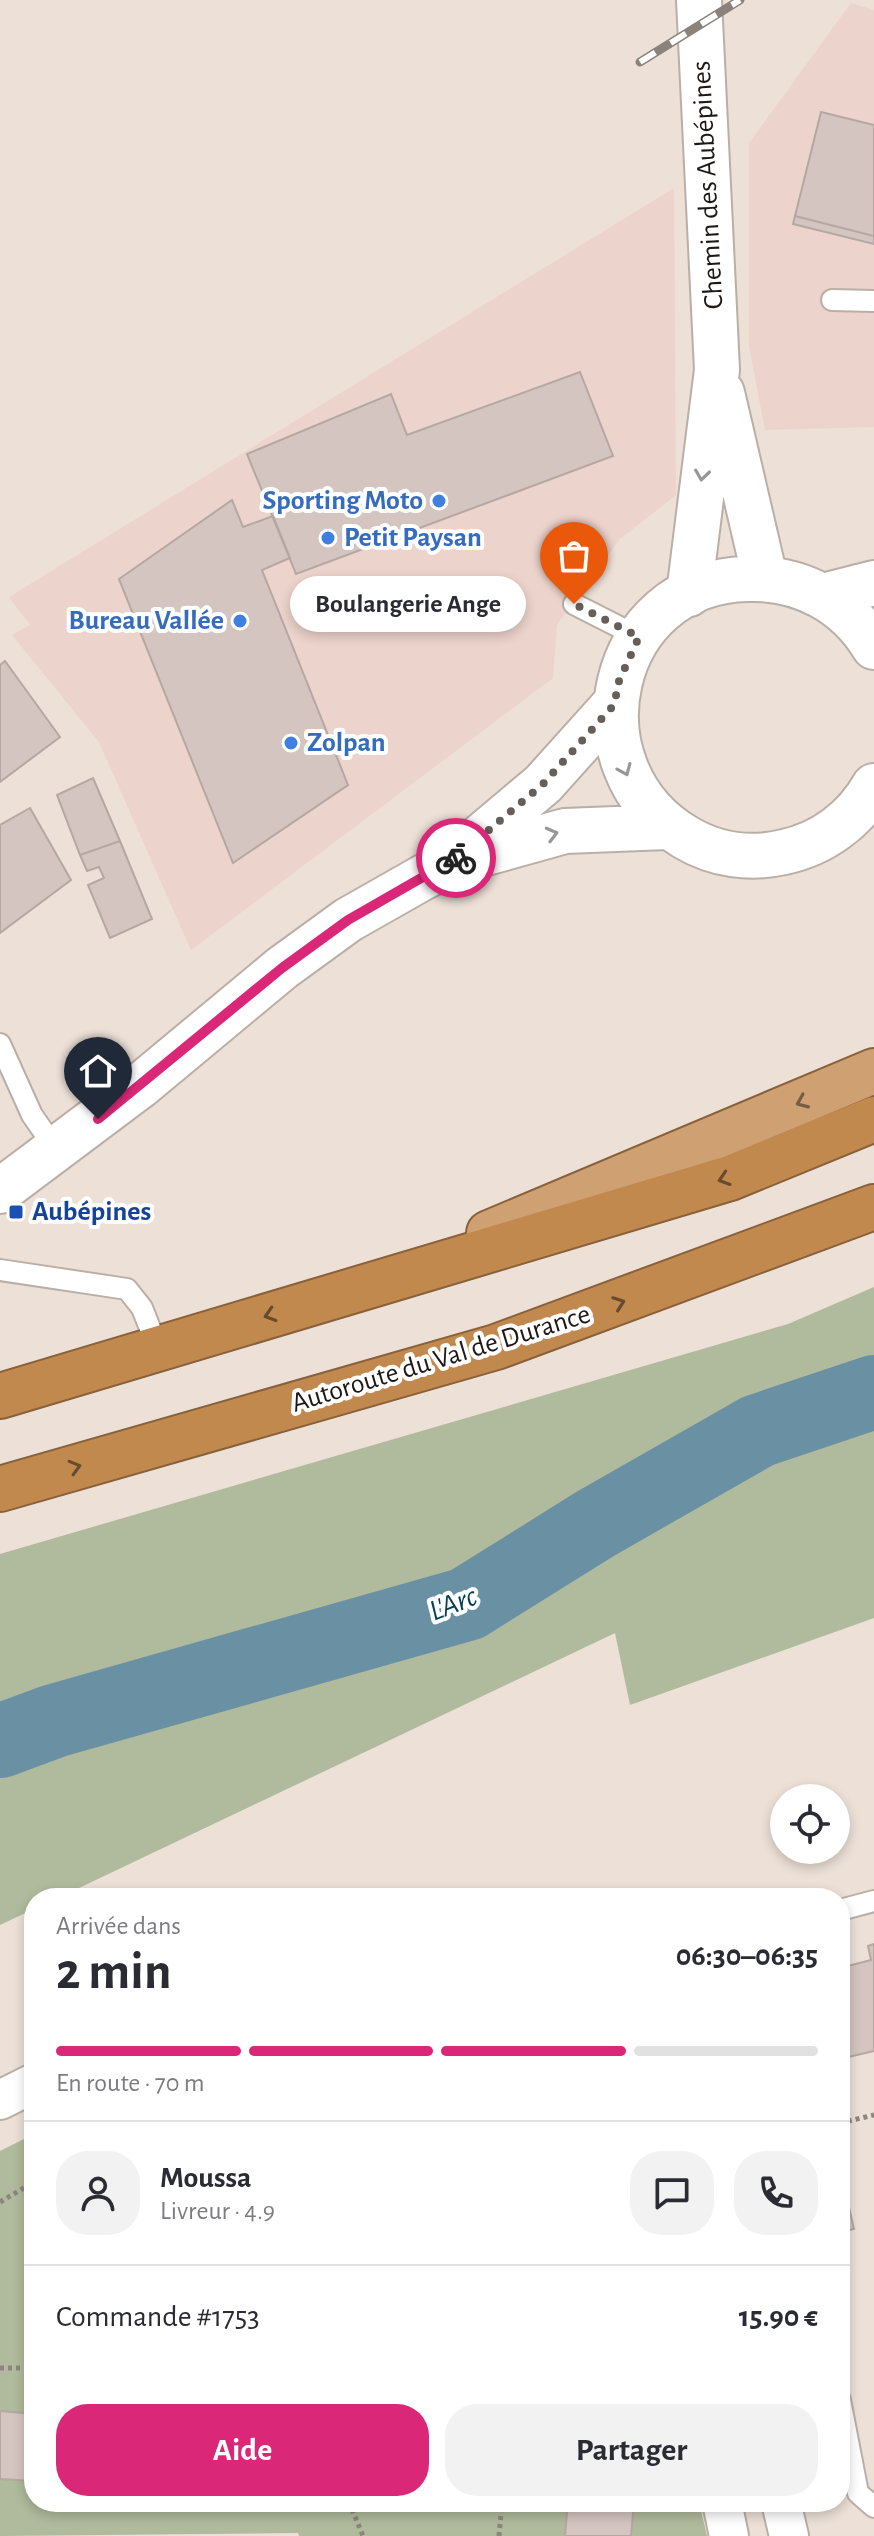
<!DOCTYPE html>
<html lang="fr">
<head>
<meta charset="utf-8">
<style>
	body { margin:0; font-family:"Alegreya Sans",sans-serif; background:#f2f2f3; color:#2b2b33; height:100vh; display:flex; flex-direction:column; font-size:30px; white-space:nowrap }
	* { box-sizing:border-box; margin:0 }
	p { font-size:26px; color:#7c7c81 }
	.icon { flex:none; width:44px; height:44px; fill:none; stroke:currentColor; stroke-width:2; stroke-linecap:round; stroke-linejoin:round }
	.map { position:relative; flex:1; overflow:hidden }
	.side { position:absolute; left:24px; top:1888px; width:826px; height:624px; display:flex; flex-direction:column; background:#fff; border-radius:32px; box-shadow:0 4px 12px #0003 }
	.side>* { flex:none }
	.buttons { position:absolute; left:770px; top:1784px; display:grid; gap:16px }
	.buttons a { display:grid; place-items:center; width:80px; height:80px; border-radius:50%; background:#fff; box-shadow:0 4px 12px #0003; font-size:40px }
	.pin { position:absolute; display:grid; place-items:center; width:68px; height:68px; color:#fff; margin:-82px -34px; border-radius:50% 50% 50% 0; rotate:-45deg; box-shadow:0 0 8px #0007 }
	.pin .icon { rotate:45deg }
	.courier { position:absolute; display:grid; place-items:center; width:80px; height:80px; margin:-40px; border:6px solid #db2777; border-radius:50%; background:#fff; color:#222; box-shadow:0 2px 10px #0007 }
	.bubble { position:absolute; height:56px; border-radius:28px; background:#fff; box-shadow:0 4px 12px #0003; font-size:26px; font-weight:700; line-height:56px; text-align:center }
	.summary em { font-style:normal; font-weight:700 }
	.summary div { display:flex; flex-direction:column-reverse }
	.summary { display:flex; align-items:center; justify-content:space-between; height:136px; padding:0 32px }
	h1 { font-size:52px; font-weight:700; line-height:60px }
	.bar { display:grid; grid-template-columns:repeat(4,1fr); gap:12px 8px; align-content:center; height:96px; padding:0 32px }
	.bar i { height:10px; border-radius:6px; background:#e1e1e2 }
	.bar .current { background:#db2777 }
	.bar p { grid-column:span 4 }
	.line { display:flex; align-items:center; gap:20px; padding:0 32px; border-top:2px solid #e1e1e2 }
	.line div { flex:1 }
	.round { display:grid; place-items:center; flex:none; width:84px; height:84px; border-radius:32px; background:#f2f2f3 }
	.primary-button { display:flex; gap:16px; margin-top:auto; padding:16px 32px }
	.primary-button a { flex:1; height:92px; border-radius:32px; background:#db2777; color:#fff; font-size:32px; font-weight:700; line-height:92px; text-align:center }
	.primary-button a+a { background:#f2f2f3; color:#2b2b33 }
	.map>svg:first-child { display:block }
	.commercial { fill:#ecd3cb }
	.green { fill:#b0ba9c }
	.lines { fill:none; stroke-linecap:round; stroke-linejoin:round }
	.river { stroke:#6a91a3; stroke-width:74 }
	.building { fill:#d4c5c0; stroke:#b5a7a2; stroke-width:2 }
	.service-casing { stroke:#baafa6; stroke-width:24 }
	.minor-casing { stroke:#baafa6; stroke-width:42 }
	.tertiary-casing { stroke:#baafa6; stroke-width:48 }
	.secondary-casing { stroke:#baafa6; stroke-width:48 }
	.trunk-casing { stroke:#88613a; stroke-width:48 }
	.motorway-casing { stroke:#88613a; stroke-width:48 }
	.path { stroke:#8e857f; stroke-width:5; stroke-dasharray:4 4; stroke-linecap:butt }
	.service { stroke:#fff; stroke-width:20 }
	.minor { stroke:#fff; stroke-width:38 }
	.tertiary { stroke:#fff; stroke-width:44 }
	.secondary { stroke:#fff; stroke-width:44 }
	.trunk { stroke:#cea072; stroke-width:44 }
	.motorway { stroke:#c2894e; stroke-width:44 }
	.rail-casing { stroke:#8a827b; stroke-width:9 }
	.rail { stroke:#fff; stroke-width:6; stroke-dasharray:18; stroke-linecap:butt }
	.oneway { stroke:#999796 }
	.oneway2 { stroke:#765c44 }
	.oneway3 { stroke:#674b2f }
	.done { stroke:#655e59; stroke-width:8; stroke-dasharray:0 14.4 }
	.route { stroke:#db2777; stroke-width:10 }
	.shop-dot { fill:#3f7fe0; stroke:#fff; stroke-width:3 }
	.transit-dot { fill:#1a4fb4; stroke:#fff; stroke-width:3 }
	.labels { text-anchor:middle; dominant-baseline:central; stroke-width:8; stroke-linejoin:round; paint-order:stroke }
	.street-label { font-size:28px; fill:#1d1815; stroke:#fff }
	.shop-label { font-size:28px; font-weight:bold; fill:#366cbe; stroke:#fff; text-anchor:end }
	.transit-label { font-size:28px; font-weight:bold; fill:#164399; stroke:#fff; text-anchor:start }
	.water-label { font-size:30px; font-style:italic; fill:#043f53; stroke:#fff }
</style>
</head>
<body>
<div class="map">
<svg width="874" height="2536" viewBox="0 0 874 2536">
	<rect width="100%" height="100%" fill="#ece0d7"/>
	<path class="commercial" d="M851,3L874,10V427L765,430L749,346V143Z
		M674,188L676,495L620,539L557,625L553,678L191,950L99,742L12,635L30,625L9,597Z"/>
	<path class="green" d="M874,1287V1618L630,1705L615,1633L58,1898H34V1909L0,1925V1554L788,1324Z
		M34,2134V2502H699L707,2536H299L298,2533L0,2536V2151Z"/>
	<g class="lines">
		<path class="river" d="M0,1741L54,1721L467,1604L595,1524L758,1431L874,1392"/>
	</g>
	<path class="building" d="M821,112L874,125V236L795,216Z
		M795,216L874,236V244L793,224Z
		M580,372L613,456L296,574L247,454L391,394L407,435Z
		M232,500L243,527L273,516L290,558L262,570L348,785L233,863L119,579Z
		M5,661L60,737L0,782V665Z
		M93,778L120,841L80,855L57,795Z
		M30,808L71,880L0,933V825Z
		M120,841L152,919L110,938L88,885L104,878L99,867L87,871L80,855Z
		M874,1944V2051L840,2059V1968L871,1960L868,1946Z
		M840,2168L854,2229L840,2232Z
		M0,2411L34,2414V2481L0,2479Z
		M568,2502H634L631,2536H565Z"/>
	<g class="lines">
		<g class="service-casing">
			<path id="service" d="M832,300L874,301
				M574,604L639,637
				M0,1044L32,1115L57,1151
				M0,1270L127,1289L142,1308L159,1351
				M840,1910L874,1901
				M840,2400L858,2493L874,2507"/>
		</g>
		<g class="minor-casing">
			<path id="minor" d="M0,2100L34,2083
				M722,2502L729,2536
				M781,2502L789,2536"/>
		</g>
		<g class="tertiary-casing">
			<path id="tertiary" d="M722,393L765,578
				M689,594L717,370L699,0
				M823,596L874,583"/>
		</g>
		<g class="secondary-casing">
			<path id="secondary" d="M874,647C847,602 800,577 747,579C607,582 568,767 685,837C715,855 750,860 784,852C822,844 855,820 874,786
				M461,853L543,784L614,705
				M0,1191L140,1086L282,968L348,920L422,878L450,863L565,831L667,827"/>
		</g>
		<g class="trunk-casing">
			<path id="trunk" d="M489,1233L874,1071"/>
		</g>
		<g class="motorway-casing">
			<path id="motorway" d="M0,1396L730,1178L874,1119
				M0,1489L496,1347L874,1207"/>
		</g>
		<path class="path" d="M840,2123L874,2115
			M0,2202L34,2182
			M0,2368H34
			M349,2502L363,2536
			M499,2536L502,2502"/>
		<use href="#service" class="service"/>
		<use href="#minor" class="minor"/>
		<use href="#tertiary" class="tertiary"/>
		<use href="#secondary" class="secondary"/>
		<use href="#trunk" class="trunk"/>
		<use href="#motorway" class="motorway"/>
		<g class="rail-casing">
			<path id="rail" d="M640,62L740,0"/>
		</g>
		<use href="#rail" class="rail"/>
	</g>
	<defs><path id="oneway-chevron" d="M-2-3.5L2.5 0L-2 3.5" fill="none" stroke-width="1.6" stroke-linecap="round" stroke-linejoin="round" transform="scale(2)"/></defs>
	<g class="oneway">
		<use href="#oneway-chevron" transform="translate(702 475) rotate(98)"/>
		<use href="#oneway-chevron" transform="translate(625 770) rotate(67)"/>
		<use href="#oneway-chevron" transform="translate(552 834) rotate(-15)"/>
	</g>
	<use class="oneway2" href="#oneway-chevron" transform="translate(802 1102) rotate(157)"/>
	<g class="oneway3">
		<use href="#oneway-chevron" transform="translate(724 1179) rotate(162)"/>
		<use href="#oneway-chevron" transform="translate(619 1303) rotate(-20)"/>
		<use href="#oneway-chevron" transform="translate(270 1315) rotate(163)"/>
		<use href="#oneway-chevron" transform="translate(75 1467) rotate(-16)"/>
	</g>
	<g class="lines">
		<path class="done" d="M456,858L543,784L614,705L619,681L639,637L574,604"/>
		<path class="route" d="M98,1119L282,968L348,920L456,858"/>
	</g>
	<g class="shop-dot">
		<circle cx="439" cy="501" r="8"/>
		<circle cx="328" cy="538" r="8"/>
		<circle cx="240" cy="621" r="8"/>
		<circle cx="291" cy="743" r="8"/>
	</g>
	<rect class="transit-dot" x="8" y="1204" width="16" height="16" rx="4"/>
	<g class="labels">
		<g class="street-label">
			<text transform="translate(708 185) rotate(-93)">Chemin des Aubépines</text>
			<text transform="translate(441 1359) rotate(-17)">Autoroute du Val de Durance</text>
		</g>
		<g class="shop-label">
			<text x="423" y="501">Sporting Moto</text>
			<text x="344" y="538" text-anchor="start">Petit Paysan</text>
			<text x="224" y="621">Bureau Vallée</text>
			<text x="307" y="743" text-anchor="start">Zolpan</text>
		</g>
		<g class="transit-label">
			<text x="32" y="1212">Aubépines</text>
		</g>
		<g class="water-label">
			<text transform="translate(453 1604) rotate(-21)">L'Arc</text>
		</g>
	</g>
</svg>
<div class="buttons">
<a><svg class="icon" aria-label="locate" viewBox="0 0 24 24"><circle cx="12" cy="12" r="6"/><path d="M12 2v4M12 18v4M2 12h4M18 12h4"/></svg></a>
</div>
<div class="pin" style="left:574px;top:604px;background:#ea580c"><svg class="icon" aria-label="bag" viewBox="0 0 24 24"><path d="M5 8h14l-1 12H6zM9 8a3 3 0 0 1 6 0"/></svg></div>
<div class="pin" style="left:98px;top:1119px;background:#1f2937"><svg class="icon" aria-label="home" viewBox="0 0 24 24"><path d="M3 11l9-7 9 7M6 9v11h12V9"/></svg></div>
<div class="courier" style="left:456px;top:858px"><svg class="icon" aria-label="bike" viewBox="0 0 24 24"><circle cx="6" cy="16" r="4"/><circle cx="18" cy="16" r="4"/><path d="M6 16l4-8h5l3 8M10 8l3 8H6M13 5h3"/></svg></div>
<div class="bubble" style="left:290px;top:576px;width:236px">Boulangerie Ange</div>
<section class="side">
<div class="summary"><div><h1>2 min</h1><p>Arrivée dans</p></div><em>06:30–06:35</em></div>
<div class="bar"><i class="current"></i><i class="current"></i><i class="current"></i><i></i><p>En route · 70 m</p></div>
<div class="line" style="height:144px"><a class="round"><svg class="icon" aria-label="person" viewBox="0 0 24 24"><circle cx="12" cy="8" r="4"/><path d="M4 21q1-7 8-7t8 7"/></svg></a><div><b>Moussa</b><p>Livreur · 4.9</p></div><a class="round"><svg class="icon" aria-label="chat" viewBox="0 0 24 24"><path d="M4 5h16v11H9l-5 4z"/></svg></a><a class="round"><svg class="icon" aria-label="phone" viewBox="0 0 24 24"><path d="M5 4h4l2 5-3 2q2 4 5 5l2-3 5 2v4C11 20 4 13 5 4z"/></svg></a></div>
<div class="line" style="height:104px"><div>Commande #1753</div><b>15.90 €</b></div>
<div class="primary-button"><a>Aide</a><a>Partager</a></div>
</section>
</div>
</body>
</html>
